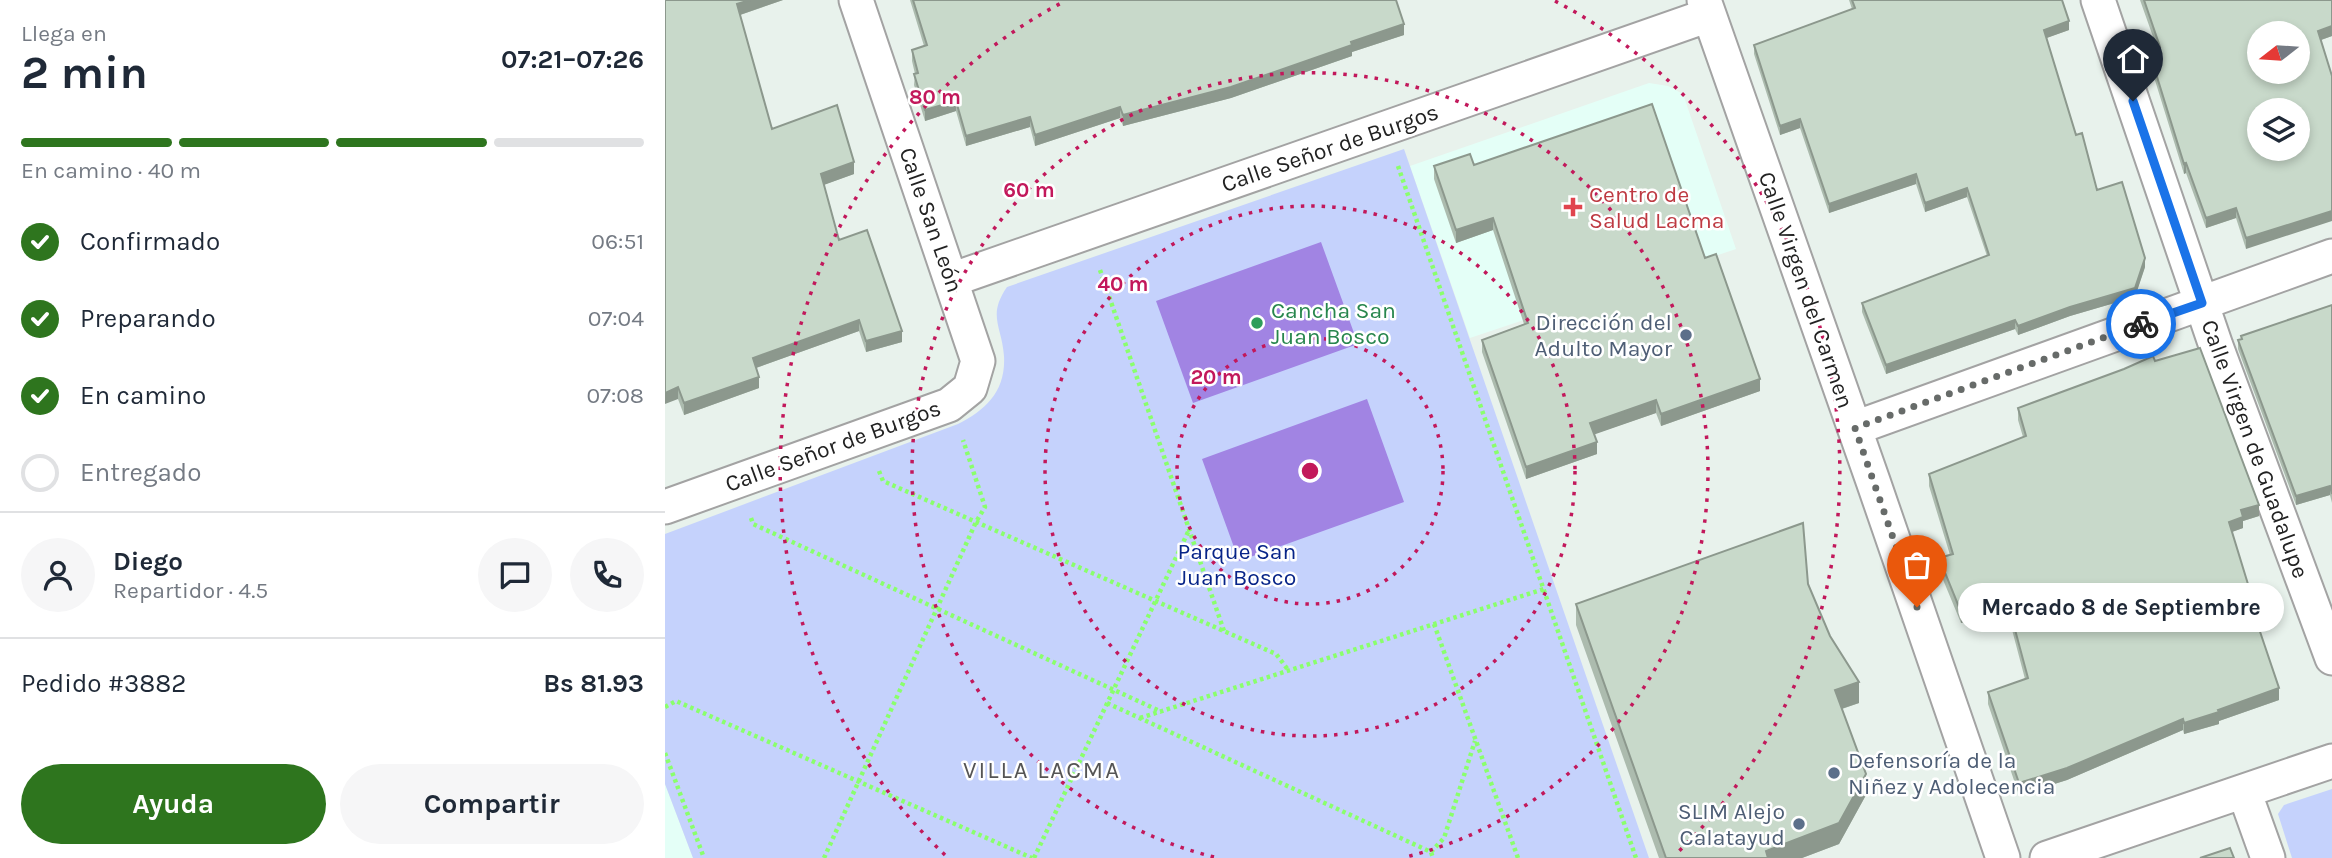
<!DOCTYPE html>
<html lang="es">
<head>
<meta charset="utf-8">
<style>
	body { margin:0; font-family:Karla,sans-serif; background:#f6f6f7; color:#1f2937; height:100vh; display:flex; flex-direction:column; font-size:26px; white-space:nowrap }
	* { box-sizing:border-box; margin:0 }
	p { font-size:23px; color:#747a83 }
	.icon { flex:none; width:38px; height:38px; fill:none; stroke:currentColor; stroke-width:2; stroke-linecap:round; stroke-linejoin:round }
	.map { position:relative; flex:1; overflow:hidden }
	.drawer { display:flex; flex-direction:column; background:#fff; width:665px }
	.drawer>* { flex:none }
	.needle { width:46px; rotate:253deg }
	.tools { position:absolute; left:1582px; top:21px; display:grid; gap:14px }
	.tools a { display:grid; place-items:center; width:63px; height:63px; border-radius:50%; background:#fff; box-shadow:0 4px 10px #0003; font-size:35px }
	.pin { position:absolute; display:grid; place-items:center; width:60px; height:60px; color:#fff; margin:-72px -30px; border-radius:50% 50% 50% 0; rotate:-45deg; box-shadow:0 0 7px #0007 }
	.pin .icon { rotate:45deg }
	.courier { position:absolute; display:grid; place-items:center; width:70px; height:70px; margin:-35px; border:5px solid #1a73e8; border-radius:50%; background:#fff; color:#222; box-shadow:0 2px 9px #0007 }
	.bubble { position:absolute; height:49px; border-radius:24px; background:#fff; box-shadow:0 4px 10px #0003; font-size:23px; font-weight:700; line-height:49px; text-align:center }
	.overview em { font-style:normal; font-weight:700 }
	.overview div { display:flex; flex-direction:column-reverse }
	.overview { display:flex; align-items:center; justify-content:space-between; height:119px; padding:0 21px }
	h1 { font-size:46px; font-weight:700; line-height:52px }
	.bar { display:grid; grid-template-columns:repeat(4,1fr); gap:10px 7px; align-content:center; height:84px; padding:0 21px }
	.bar i { height:9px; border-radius:5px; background:#e0e1e3 }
	.bar .on { background:#2e751e }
	.bar p { grid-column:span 4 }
	.line { display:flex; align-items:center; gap:18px; padding:0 21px; border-top:2px solid #e0e1e3 }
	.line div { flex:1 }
	.round { display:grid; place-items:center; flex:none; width:74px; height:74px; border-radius:37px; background:#f6f6f7 }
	ol { padding:0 21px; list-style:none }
	li { display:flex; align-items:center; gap:21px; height:77px }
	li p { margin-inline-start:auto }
	li .icon { padding:7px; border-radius:50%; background:#2e751e; color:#fff; stroke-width:4 }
	li:last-child { color:#747a83 }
	li i { width:38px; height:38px; border:4px solid #e0e1e3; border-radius:50% }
	.action { display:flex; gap:14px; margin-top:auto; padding:14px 21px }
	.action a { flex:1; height:80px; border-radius:42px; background:#2e751e; color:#fff; font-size:28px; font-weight:700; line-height:80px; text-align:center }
	.action a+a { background:#f6f6f7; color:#1f2937 }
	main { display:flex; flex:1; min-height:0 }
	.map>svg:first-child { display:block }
	.education { fill:#e4fff7 }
	.park { fill:#c5d2fc }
	.pitch { fill:#a184e3 }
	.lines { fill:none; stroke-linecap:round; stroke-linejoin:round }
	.minor-casing { stroke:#a3a3a3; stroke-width:37 }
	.path { stroke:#8aff6c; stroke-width:4.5; stroke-dasharray:3.5 3.5; stroke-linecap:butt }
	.minor { stroke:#fff; stroke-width:33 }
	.wall { fill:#acbbae }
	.shaded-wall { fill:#8c988d }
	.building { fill:#c8d9ca; stroke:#8c988d; stroke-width:2; fill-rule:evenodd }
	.done { stroke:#676b69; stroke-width:7; stroke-dasharray:0 12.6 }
	.route { stroke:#1a73e8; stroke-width:9 }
	.ring { fill:none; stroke:#c2185b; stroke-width:3.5; stroke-dasharray:3.5 7 }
	.health-dot { fill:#e0444e; stroke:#fff; stroke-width:2.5 }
	.leisure-dot { fill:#2e9e5b; stroke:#fff; stroke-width:2.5 }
	.service-dot { fill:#5c6f8a; stroke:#fff; stroke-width:2.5 }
	.labels { text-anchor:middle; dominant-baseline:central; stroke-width:5; stroke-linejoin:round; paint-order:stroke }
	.street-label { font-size:23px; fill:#222; stroke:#fff }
	.health-label { font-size:23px; fill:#be3a42; stroke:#fff; text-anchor:start }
	.leisure-label { font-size:23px; fill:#27864d; stroke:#fff; text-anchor:start }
	.service-label { font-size:23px; fill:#4e5e75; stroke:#fff; text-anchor:end }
	.park-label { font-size:23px; fill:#072488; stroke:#fff }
	.neighbourhood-label { font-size:24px; letter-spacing:2px; fill:#555; stroke:#fff }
	.centre { fill:#c2185b; stroke:#fff; stroke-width:3.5 }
	.ring-label { font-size:21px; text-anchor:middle; font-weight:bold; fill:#c2185b; stroke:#fff; stroke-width:5; stroke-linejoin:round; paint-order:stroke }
</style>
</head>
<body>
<main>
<section class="drawer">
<div class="overview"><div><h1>2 min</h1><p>Llega en</p></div><em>07:21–07:26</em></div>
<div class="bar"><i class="on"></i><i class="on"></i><i class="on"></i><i></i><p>En camino · 40 m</p></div>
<ol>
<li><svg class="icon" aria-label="check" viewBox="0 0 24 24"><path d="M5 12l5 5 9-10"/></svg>Confirmado<p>06:51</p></li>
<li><svg class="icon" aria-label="check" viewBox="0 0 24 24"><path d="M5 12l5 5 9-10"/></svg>Preparando<p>07:04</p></li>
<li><svg class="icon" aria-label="check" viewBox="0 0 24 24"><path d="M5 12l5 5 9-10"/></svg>En camino<p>07:08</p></li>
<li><i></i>Entregado</li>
</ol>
<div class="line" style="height:126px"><a class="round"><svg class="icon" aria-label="person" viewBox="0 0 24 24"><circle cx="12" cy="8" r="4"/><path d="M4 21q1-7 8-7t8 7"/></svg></a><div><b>Diego</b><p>Repartidor · 4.5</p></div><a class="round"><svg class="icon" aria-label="chat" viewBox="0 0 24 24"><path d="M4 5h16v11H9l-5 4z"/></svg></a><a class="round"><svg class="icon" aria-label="phone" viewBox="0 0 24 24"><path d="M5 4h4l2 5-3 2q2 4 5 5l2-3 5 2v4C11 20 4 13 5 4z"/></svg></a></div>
<div class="line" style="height:91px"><div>Pedido #3882</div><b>Bs 81.93</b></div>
<div class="action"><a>Ayuda</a><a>Compartir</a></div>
</section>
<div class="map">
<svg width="1667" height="858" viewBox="0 0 1667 858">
	<rect width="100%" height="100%" fill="#e8f2ec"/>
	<path class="education" d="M984,83L1003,86L1018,94L1071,249L805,338L745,166Z
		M0,784L28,858H0Z"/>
	<path class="park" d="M739,149L984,858H28L0,784V534L293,424C321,410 341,391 339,356C337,326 322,316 342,287Z
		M1667,789V858H1627L1613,814L1619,805Z"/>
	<path class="pitch" d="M656,242L693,344L528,403L491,301Z
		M702,399L739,502L574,561L537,459Z"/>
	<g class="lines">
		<g class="minor-casing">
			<path id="minor" d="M1039,0L1208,481L1338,858
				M1433,0L1551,346L1667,658
				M286,280L1044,15
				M1190,428L1667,256
				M0,507L284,405L305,388L313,361L191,0
				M1579,791L1603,858
				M1382,858L1667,761"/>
		</g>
		<path class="path" d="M733,166L971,858
			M435,270L559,631
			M214,471L218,481L611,654L624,671
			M86,518L88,524L497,712
			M769,624L853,858
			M442,703L766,852L768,858
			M0,707L11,701L367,858
			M475,718L879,589
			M0,753L39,858
			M766,852L779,838L810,741
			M159,858L311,522L320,507L298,440
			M369,858L524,530"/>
		<use href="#minor" class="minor"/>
	</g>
	<path class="wall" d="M0,0H118L75,15L107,129L189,174L158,185L174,240L237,342L201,352L194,331L91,368L94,388L19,415L13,399Z
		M245,0H731L739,35L687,52V56L566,98L458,126L455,118L370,146L365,127L301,146L291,111L260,121L249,85L250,74L247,61V50L259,46Z
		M1184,0H1397L1404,30L1381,38L1411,135L1432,190L1480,267L1470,297L1405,316L1353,335L1350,329L1221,374L1197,312V303L1322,256L1302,197L1260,212L1251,184L1164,213L1135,128L1115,135L1089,54V45L1187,9Z
		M1475,0H1667V36L1656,40L1581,249L1571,218L1541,228L1521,173L1519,174L1484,61V51L1492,48Z
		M809,165L1040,258L1095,391L996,426L991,413L929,434L932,454L861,479L817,352V340L859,324L828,230L791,243L769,179V166Z
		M1667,305V503L1665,495L1631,505L1573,349V340L1576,339V336Z
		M1490,361L1594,516L1578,521V528L1567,532L1614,700L1554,721V724L1519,734L1518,730L1402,780L1354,795L1323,704V692L1360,679L1341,607L1296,623L1274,570V558L1285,555L1264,486V474L1358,437L1353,420V408Z
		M1143,584L1194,703L1177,709L1201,795L1174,844L1137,858H994L911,625V604Z"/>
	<path class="shaded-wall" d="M85,0H118L72,16V4Z
		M1404,21V30L1379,39V30Z
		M739,24V35L687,52V56L566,98L458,126V115Z
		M1667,26V36L1653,41V31Z
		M291,101V111L260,121V110Z
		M455,107V118L370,146V135Z
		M365,117V127L301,146V136Z
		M1135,119V128L1115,135V126Z
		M189,162V174L156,186V174Z
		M1521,163V173L1519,174V164Z
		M1251,174V184L1164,213V204Z
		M1302,188V197L1260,212V203Z
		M1571,208V218L1541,228V218Z
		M1667,211V221L1581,249V238Z
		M828,218V230L791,243V230Z
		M1480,258V267L1470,297L1405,316L1353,335V326Z
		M194,320V331L88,369V358Z
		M1350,320V329L1221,374V365Z
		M237,331V342L201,352V341Z
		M94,377V388L19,415V403Z
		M1095,379V391L996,426V414Z
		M13,387V399L0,404V393Z
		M991,400V413L925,436V423Z
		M932,442V454L861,479V467Z
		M1665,486V495L1631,505V496Z
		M1594,505V516L1578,521V528L1564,533V522L1576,510Z
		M1341,596V607L1296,623V612Z
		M1194,682V703L1170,711V690Z
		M1614,688V700L1554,721V724L1519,734V723Z
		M1518,719V730L1402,780L1354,795V783Z
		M1201,774V795L1174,844L1137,858H1101V851Z"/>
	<path class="building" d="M0,0H85L72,4L107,129L172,105L189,162L156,174L174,240L202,230L237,331L201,341L194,320L88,358L94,377L19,403L13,387L0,393Z
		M248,0H731L739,24L686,42L687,45L566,87L458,115L455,107L370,135L365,117L301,136L291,101L260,110L249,74L253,73L247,50L262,45Z
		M1187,0H1397L1404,21L1379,30L1411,135L1417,133L1432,190L1457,182L1480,258L1470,288L1405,307L1353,326L1350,320L1221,365L1197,303L1324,255L1302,188L1260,203L1251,174L1164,204L1135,119L1115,126L1089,45L1190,8Z
		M1479,0H1667V26L1653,31L1667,76V211L1581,238L1571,208L1541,218L1521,163L1519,164L1484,51L1495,47ZM1594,33H1633V72H1594ZM1594,110H1633V149H1594Z
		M987,104L1040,258L1051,254L1095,379L996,414L991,400L925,423L932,442L861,467L817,340L863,323L828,218L791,230L769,166L805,154L809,165Z
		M1667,305V494L1665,486L1631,496L1573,340L1577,339L1576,336Z
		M1535,348L1594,505L1576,510L1578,517L1564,522L1590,607L1587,608L1614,688L1553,710L1554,712L1519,723L1518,719L1402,768L1354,783L1323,692L1363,678L1341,596L1296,612L1274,558L1288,554L1264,474L1361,436L1353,408L1459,369L1488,356L1490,361Z
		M1138,523L1143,584L1165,636L1194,682L1170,690L1201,774L1174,823L1101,851L1103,858H1001L911,604Z
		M1565,848L1569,858H1535Z"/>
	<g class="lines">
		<path class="done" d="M1252,607L1190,428L1476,324"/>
		<path class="route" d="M1468,101L1537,303L1476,324"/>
	</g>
	<g class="ring">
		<circle cx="645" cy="471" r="133"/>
		<circle cx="645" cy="471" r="265"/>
		<path d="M549 857A398 398 0 1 1 741 857"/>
		<path d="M280 855A530 530 0 0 1 400 1M890 1A530 530 0 0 1 1010 855"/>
	</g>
	<path class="health-dot" d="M904.5 196.5h7v7h7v7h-7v7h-7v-7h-7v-7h7z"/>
	<circle class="leisure-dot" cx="592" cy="323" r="7"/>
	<g class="service-dot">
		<circle cx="1021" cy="335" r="7"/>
		<circle cx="1169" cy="773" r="7"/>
		<circle cx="1134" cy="824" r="7"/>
	</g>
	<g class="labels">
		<g class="street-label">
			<text transform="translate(665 148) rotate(-19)">Calle Señor de Burgos</text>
			<text transform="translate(266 220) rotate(71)">Calle San León</text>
			<text transform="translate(1141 290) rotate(71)">Calle Virgen del Carmen</text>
			<text transform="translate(168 446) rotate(-20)">Calle Señor de Burgos</text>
			<text transform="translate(1590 449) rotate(70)">Calle Virgen de Guadalupe</text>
		</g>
		<g class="health-label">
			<text x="924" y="194">Centro de<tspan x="924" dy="26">Salud Lacma</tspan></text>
		</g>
		<g class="leisure-label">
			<text x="606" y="310">Cancha San<tspan x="606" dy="26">Juan Bosco</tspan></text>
		</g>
		<g class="service-label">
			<text x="1007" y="322">Dirección del<tspan x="1007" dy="26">Adulto Mayor</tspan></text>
			<text x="1183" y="760" text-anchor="start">Defensoría de la<tspan x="1183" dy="26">Niñez y Adolecencia</tspan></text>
			<text x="1120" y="811">SLIM Alejo<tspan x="1120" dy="26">Calatayud</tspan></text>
		</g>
		<g class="park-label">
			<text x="572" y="551">Parque San<tspan x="572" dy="26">Juan Bosco</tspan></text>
		</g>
		<g class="neighbourhood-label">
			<text x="377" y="770">VILLA LACMA</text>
		</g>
	</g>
	<circle cx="645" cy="471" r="10" class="centre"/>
	<g class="ring-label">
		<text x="270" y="104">80 m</text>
		<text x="364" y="197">60 m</text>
		<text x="458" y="291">40 m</text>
		<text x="551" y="384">20 m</text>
	</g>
</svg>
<div class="tools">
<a><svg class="needle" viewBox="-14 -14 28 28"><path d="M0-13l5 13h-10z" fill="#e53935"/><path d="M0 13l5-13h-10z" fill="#747a83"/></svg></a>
<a><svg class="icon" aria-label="layers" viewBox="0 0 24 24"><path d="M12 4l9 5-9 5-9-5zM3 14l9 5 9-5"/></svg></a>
</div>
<div class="pin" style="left:1252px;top:607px;background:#ea580c"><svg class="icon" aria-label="bag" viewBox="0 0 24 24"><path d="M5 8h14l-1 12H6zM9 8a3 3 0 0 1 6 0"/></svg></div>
<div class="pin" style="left:1468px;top:101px;background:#1f2937"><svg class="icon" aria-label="home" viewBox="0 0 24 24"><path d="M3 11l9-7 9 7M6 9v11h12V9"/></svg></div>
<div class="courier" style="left:1476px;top:324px"><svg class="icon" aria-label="bike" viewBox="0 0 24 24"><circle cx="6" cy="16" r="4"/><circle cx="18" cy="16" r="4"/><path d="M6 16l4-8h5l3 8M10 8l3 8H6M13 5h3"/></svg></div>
<div class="bubble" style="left:1293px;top:583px;width:326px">Mercado 8 de Septiembre</div>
</div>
</main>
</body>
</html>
